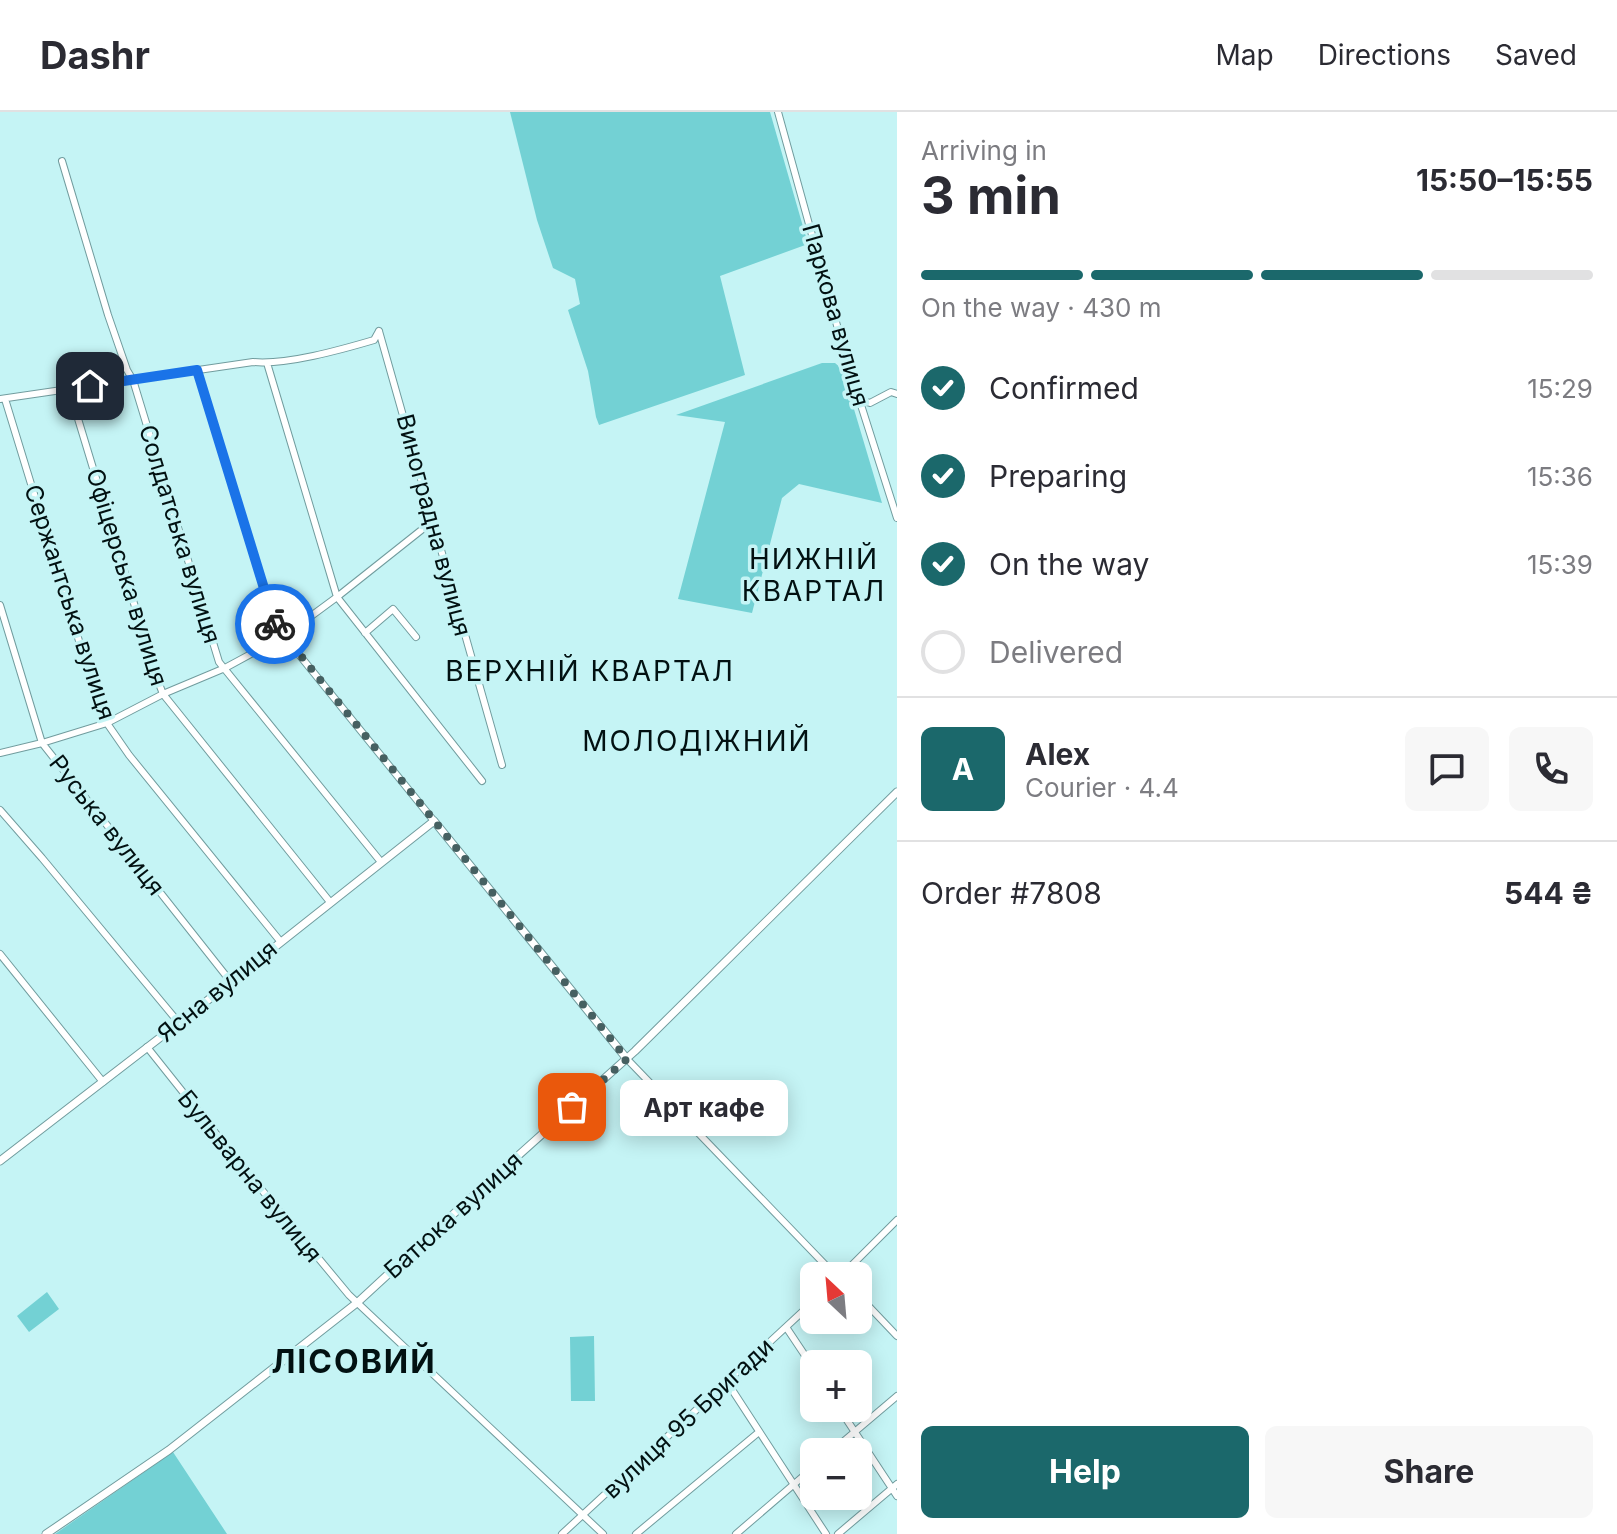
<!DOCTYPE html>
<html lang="en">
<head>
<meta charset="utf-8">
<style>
	body { margin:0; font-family:Inter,sans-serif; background:#f7f7f7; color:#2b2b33; height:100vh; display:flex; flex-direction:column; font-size:30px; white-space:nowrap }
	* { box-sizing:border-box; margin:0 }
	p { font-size:26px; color:#7c7c81 }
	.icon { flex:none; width:44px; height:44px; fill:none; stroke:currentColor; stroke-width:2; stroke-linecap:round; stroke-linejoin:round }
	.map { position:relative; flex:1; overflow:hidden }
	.side { display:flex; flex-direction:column; background:#fff; width:720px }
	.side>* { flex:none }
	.needle { width:52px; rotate:334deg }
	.buttons { position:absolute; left:800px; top:1150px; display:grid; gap:16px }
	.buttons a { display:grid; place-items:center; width:72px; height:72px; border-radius:12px; background:#fff; box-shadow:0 4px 20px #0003; font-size:40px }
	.pin { position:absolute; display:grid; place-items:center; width:68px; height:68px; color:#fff; margin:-34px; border-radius:16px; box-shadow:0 4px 12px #0006 }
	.courier { position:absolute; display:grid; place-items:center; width:80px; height:80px; margin:-40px; border:6px solid #1a73e8; border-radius:50%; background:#fff; color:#222; box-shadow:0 2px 10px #0007 }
	.bubble { position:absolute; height:56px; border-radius:12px; background:#fff; box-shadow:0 4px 20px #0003; font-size:26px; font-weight:700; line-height:56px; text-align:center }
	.summary em { font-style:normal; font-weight:700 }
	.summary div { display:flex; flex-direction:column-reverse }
	.summary { display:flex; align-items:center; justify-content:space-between; height:136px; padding:0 24px }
	h1 { font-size:52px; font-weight:700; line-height:60px }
	.bar { display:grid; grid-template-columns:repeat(4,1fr); gap:12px 8px; align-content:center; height:96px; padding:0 24px }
	.bar i { height:10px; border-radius:6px; background:#e1e1e2 }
	.bar .on { background:#1b686b }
	.bar p { grid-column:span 4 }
	.line { display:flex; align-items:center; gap:20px; padding:0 24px; border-top:2px solid #e1e1e2 }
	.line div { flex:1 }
	.round { display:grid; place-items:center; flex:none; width:84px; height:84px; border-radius:12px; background:#f7f7f7 }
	ol { padding:0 24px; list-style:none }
	li { display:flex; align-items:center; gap:24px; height:88px }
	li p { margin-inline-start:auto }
	li .icon { padding:8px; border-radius:50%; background:#1b686b; color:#fff; stroke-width:4 }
	li:last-child { color:#7c7c81 }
	li i { width:44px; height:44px; border:4px solid #e1e1e2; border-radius:50% }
	.action { display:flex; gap:16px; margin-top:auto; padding:16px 24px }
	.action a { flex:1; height:92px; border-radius:12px; background:#1b686b; color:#fff; font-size:32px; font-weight:700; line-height:92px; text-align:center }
	.action a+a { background:#f7f7f7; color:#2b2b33 }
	header { display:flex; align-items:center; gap:48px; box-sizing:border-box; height:112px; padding:0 40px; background:#fff; border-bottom:2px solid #e1e1e2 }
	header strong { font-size:38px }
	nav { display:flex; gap:44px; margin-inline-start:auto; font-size:28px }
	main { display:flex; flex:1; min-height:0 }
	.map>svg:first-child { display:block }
	.green { fill:#73d1d4 }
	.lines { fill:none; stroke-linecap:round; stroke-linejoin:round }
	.minor-casing { stroke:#719c9e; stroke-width:8 }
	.tertiary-casing { stroke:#719c9e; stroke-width:9 }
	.minor { stroke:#fff; stroke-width:6 }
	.tertiary { stroke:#fff; stroke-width:7 }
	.done { stroke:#466061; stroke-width:8; stroke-dasharray:0 14.4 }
	.route { stroke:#1a73e8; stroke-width:10 }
	.labels { text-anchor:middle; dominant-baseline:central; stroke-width:7; stroke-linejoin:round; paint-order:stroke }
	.street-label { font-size:24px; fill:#021112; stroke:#c5f4f5 }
	.quarter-label { font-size:28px; letter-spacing:2px; fill:#021112; stroke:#c5f4f5 }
	.district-label { font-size:32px; font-weight:bold; letter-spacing:2px; fill:#021112; stroke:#c5f4f5 }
</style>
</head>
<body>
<header>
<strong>Dashr</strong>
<nav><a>Map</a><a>Directions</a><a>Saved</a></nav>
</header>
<main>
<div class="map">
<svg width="897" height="1422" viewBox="0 0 897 1422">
	<rect width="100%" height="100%" fill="#c5f4f5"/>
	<path class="green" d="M510,0H770L808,132L720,164L745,263L599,313L596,305L588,259L568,198L580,192L575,167L553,156L537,108Z
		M822,251H835L842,257L882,391L799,372L782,386L752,501L678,487L725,310L676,303Z
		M47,1180L59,1197L29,1220L17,1204Z
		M594,1224L595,1289H571L570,1225Z
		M173,1340L227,1422H55Z"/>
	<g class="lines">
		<g class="minor-casing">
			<path id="minor" d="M778,0L846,246L897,406
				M62,49L108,203L127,258L133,268L219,550L381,750
				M379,219L502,653
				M267,251L337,485L482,669
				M197,258L275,513L434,709
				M69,277L156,564L163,582L330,790
				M0,287L253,250C287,253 340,238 374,228L379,219
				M5,287L102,604L129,643L280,829
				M860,288L870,291L891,280L897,282
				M0,493L42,631L231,870
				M365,521L393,497L416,525
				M0,641L42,631L107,611L163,582L225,556L284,524L337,485L434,408
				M0,698L42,746L179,911
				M0,842L103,970
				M147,935L237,1048L349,1183L603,1422
				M627,947L836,1164
				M841,1164L897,1108
				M858,1183L897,1224
				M786,1215L814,1257
				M727,1270L826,1422
				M839,1296L897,1384
				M831,1340L897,1284
				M562,1422L814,1189
				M636,1422L759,1320
				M736,1422L814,1355
				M838,1422L897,1372"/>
		</g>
		<g class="tertiary-casing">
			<path id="tertiary" d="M0,1049L179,911L434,709L627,947
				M46,1422L169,1338L358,1190L473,1084L635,939L897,680"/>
		</g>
		<use href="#minor" class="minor"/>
		<use href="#tertiary" class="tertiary"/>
	</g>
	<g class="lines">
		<path class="done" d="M275,512L627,947L572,995"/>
		<path class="route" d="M90,274L197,258L275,512"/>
	</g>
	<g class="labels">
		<g class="street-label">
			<text transform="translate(836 203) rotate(74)">Паркова вулиця</text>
			<text transform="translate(434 413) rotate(75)">Виноградна вулиця</text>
			<text transform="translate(180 422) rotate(73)">Солдатська вулиця</text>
			<text transform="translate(127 465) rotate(73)">Офіцерська вулиця</text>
			<text transform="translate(70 490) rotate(72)">Сержантська вулиця</text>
			<text transform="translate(107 713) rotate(52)">Руська вулиця</text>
			<text transform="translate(217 879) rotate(-39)">Ясна вулиця</text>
			<text transform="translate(250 1064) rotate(51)">Бульварна вулиця</text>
			<text transform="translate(453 1103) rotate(-42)">Батюка вулиця</text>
			<text transform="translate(688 1306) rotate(-43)">вулиця 95 Бригади</text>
		</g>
		<g class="quarter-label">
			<text x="814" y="447">НИЖНІЙ<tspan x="814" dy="32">КВАРТАЛ</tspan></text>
			<text x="590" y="559">ВЕРХНІЙ КВАРТАЛ</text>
			<text x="697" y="629">МОЛОДІЖНИЙ</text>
		</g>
		<g class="district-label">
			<text x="354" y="1249">ЛІСОВИЙ</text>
		</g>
	</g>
</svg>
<div class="buttons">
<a><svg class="needle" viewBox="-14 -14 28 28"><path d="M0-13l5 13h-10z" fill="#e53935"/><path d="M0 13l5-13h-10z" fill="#7c7c81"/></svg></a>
<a>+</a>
<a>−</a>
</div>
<div class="pin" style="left:572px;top:995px;background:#ea580c"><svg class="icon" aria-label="bag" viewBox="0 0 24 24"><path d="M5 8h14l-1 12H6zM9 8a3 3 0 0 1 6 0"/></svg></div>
<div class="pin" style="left:90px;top:274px;background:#1f2937"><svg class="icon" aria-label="home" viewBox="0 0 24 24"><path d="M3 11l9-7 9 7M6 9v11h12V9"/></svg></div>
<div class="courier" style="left:275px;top:512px"><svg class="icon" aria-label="bike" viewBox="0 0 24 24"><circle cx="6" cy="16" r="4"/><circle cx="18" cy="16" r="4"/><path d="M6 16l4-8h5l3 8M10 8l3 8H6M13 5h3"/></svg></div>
<div class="bubble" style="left:620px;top:968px;width:168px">Арт кафе</div>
</div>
<section class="side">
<div class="summary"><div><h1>3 min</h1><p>Arriving in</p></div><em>15:50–15:55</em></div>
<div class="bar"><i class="on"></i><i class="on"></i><i class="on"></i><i></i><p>On the way · 430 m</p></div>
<ol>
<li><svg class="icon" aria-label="check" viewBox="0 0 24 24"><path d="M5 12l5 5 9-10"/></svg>Confirmed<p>15:29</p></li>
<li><svg class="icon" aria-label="check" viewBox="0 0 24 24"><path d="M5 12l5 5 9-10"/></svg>Preparing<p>15:36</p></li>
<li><svg class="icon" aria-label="check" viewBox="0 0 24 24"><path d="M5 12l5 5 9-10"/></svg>On the way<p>15:39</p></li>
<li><i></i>Delivered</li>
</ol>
<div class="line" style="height:144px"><b class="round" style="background:#1b686b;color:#fff">A</b><div><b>Alex</b><p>Courier · 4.4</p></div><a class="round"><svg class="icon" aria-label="chat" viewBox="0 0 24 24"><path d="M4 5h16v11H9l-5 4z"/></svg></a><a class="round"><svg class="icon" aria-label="phone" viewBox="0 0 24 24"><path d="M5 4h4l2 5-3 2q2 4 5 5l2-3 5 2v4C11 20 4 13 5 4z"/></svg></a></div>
<div class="line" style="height:104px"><div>Order #7808</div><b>544 ₴</b></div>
<div class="action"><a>Help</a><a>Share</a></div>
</section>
</main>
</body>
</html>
